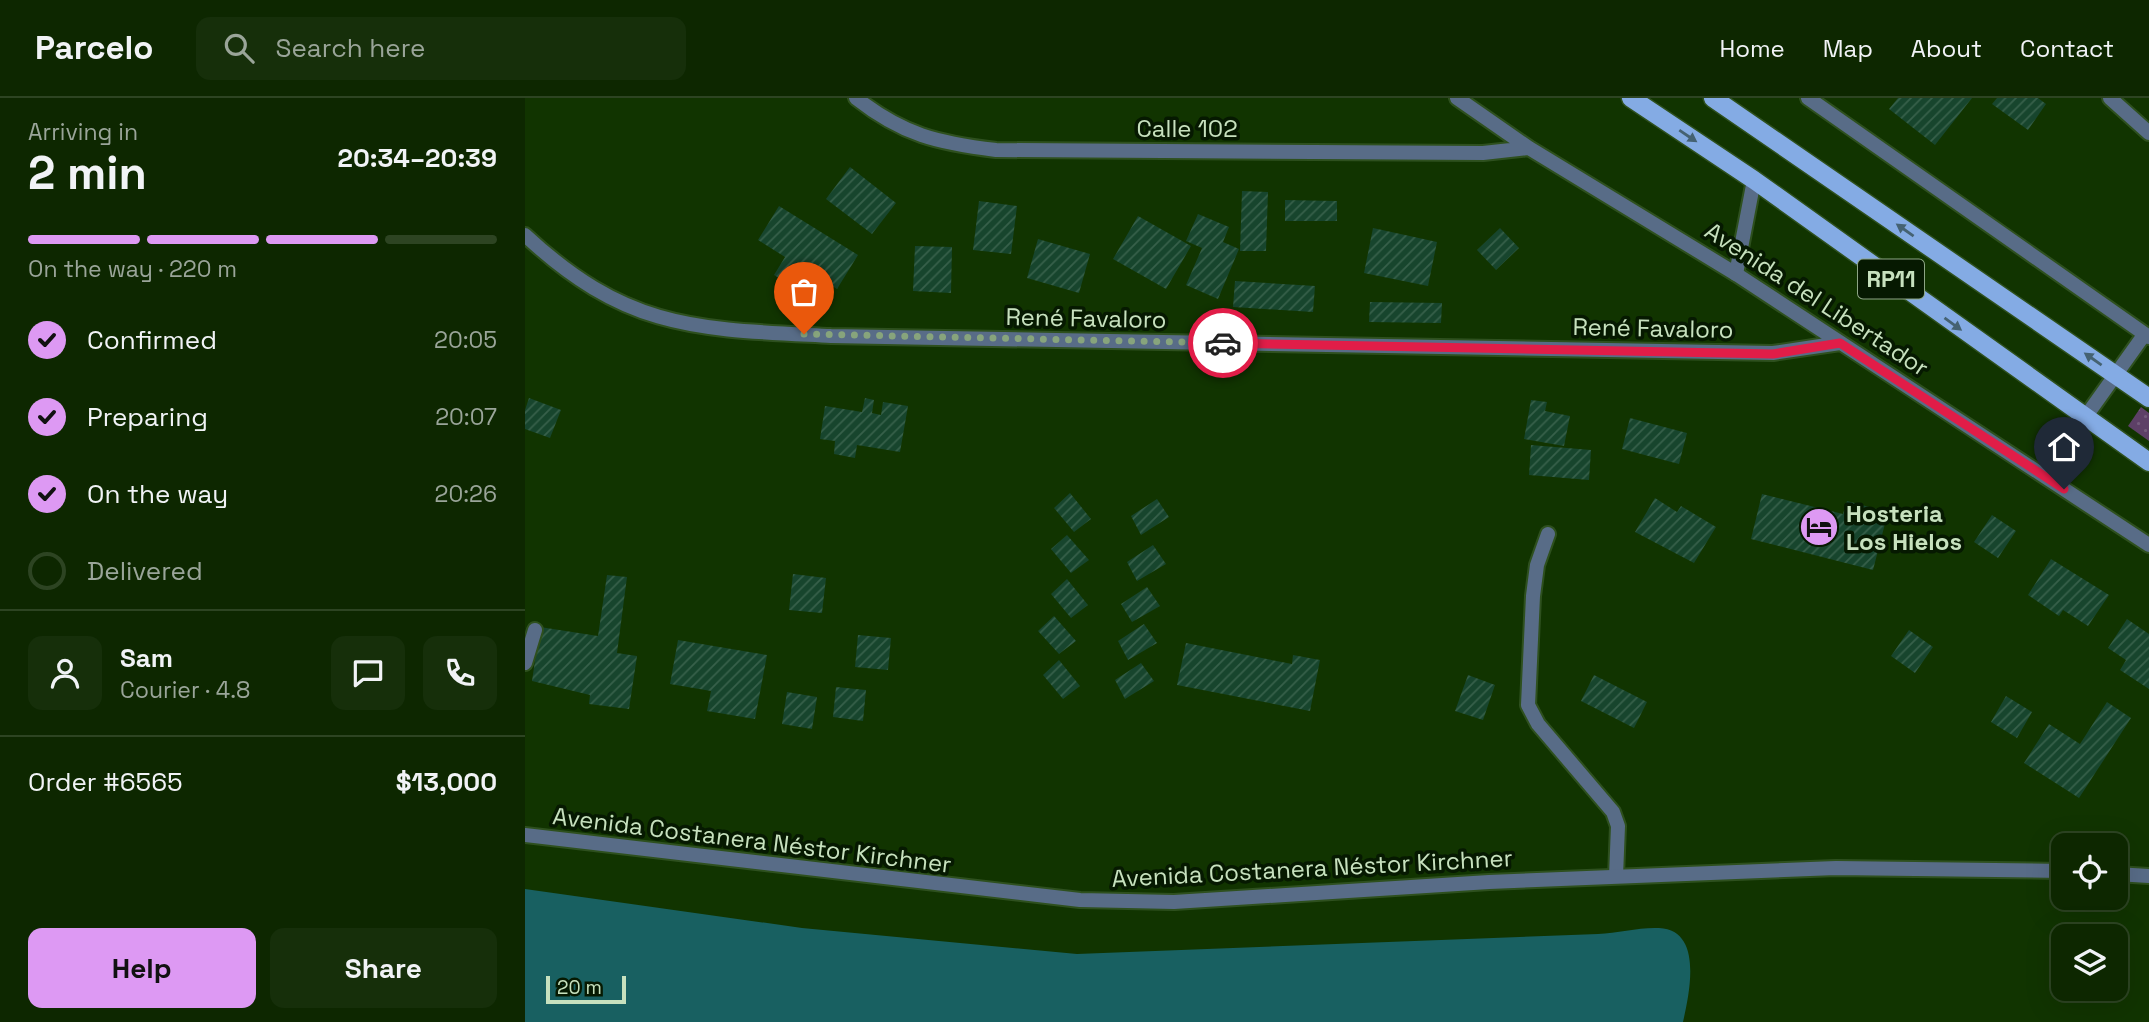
<!DOCTYPE html>
<html lang="en">
<head>
<meta charset="utf-8">
<style>
	body { margin:0; font-family:"Space Grotesk",sans-serif; background:#162f0a; color:#f1f3f6; height:100vh; display:flex; flex-direction:column; font-size:26px; white-space:nowrap }
	* { box-sizing:border-box; margin:0 }
	p { font-size:23px; color:#9aa599 }
	.icon { flex:none; width:38px; height:38px; fill:none; stroke:currentColor; stroke-width:2; stroke-linecap:round; stroke-linejoin:round }
	.map { position:relative; flex:1; overflow:hidden }
	.side { display:flex; flex-direction:column; background:#0d2700; width:525px }
	.side>* { flex:none }
	.buttons { position:absolute; left:1526px; top:735px; display:grid; gap:14px }
	.buttons a { display:grid; place-items:center; width:77px; height:77px; border-radius:14px; background:#0d2700; box-shadow:0 7px 28px #0002,0 0 0 2px #2d4422; font-size:35px }
	.scale { position:absolute; left:21px; bottom:18px; width:80px; box-sizing:border-box; padding-left:7px; border:4px solid #c7e1be; border-top:0; font-size:19px; line-height:24px; white-space:nowrap; color:#c7e1be; -webkit-text-stroke:5px #061901; paint-order:stroke }
	.pin { position:absolute; display:grid; place-items:center; width:60px; height:60px; color:#fff; margin:-72px -30px; border-radius:50% 50% 50% 0; rotate:-45deg; box-shadow:0 0 7px #0007 }
	.pin .icon { rotate:45deg }
	.courier { position:absolute; display:grid; place-items:center; width:70px; height:70px; margin:-35px; border:5px solid #e11d48; border-radius:50%; background:#fff; color:#222; box-shadow:0 2px 9px #0007 }
	.overview em { font-style:normal; font-weight:800 }
	.overview div { display:flex; flex-direction:column-reverse }
	.overview { display:flex; align-items:center; justify-content:space-between; height:119px; padding:0 28px }
	h1 { font-size:46px; font-weight:800; line-height:52px }
	.bar { display:grid; grid-template-columns:repeat(4,1fr); gap:10px 7px; align-content:center; height:84px; padding:0 28px }
	.bar i { height:9px; border-radius:5px; background:#2d4422 }
	.bar .active { background:#dd99f3 }
	.bar p { grid-column:span 4 }
	.line { display:flex; align-items:center; gap:18px; padding:0 28px; border-top:2px solid #2d4422 }
	.line div { flex:1 }
	.round { display:grid; place-items:center; flex:none; width:74px; height:74px; border-radius:14px; background:#162f0a }
	ol { padding:0 28px; list-style:none }
	li { display:flex; align-items:center; gap:21px; height:77px }
	li p { margin-inline-start:auto }
	li .icon { padding:7px; border-radius:50%; background:#dd99f3; color:#111; stroke-width:4 }
	li:last-child { color:#9aa599 }
	li i { width:38px; height:38px; border:4px solid #2d4422; border-radius:50% }
	.primary-button { display:flex; gap:14px; margin-top:auto; padding:14px 28px }
	.primary-button a { flex:1; height:80px; border-radius:14px; background:#dd99f3; color:#111; font-size:28px; font-weight:800; line-height:80px; text-align:center }
	.primary-button a+a { background:#162f0a; color:#f1f3f6 }
	header { display:flex; align-items:center; gap:42px; box-sizing:border-box; height:98px; padding:0 35px; background:#0d2700; border-bottom:2px solid #2d4422 }
	header strong { font-size:33px }
	nav { display:flex; gap:38px; margin-inline-start:auto; font-size:24px }
	.search { width:490px; height:63px; background:#162f0a; display:flex; align-items:center; gap:18px; box-sizing:border-box; padding:0 24px; border-radius:14px; color:#9aa599; font-size:26px }
	main { display:flex; flex:1; min-height:0 }
	.map>svg:first-child { display:block }
	.garden { fill:url(#garden-dots) }
	.water { fill:#186061 }
	.building { fill:url(#building-hatch) }
	.lines { fill:none; stroke-linecap:round; stroke-linejoin:round }
	.service-casing { stroke:#2e501e; stroke-width:18 }
	.minor-casing { stroke:#2e501e; stroke-width:18 }
	.tertiary-casing { stroke:#2e501e; stroke-width:18 }
	.primary-casing { stroke:#2e501e; stroke-width:21 }
	.service { stroke:#586c87; stroke-width:14 }
	.minor { stroke:#586c87; stroke-width:14 }
	.tertiary { stroke:#586c87; stroke-width:14 }
	.primary { stroke:#84abe4; stroke-width:18 }
	.oneway { fill:#456272 }
	.done { stroke:#87a47c; stroke-width:7; stroke-dasharray:0 12.6 }
	.route { stroke:#e11d48; stroke-width:9 }
	.labels { text-anchor:middle; dominant-baseline:central; stroke-width:7; stroke-linejoin:round; paint-order:stroke }
	.shield { fill:#061901; stroke:#8da585; stroke-width:2 }
	.shield-label { font-size:23px; font-weight:bold; fill:#c7e1be }
	.street-label { font-size:24px; fill:#c7e1be; stroke:#061901 }
	.poi-label { font-size:24px; font-weight:bold; fill:#c7e1be; stroke:#061901; text-anchor:start }
</style>
</head>
<body>
<header>
<strong>Parcelo</strong>
<div class="search"><svg class="icon" aria-label="search" viewBox="0 0 24 24"><circle cx="10" cy="10" r="6"/><path d="M15 15l6 6"/></svg>Search here</div>
<nav><a>Home</a><a>Map</a><a>About</a><a>Contact</a></nav>
</header>
<main>
<section class="side">
<div class="overview"><div><h1>2 min</h1><p>Arriving in</p></div><em>20:34–20:39</em></div>
<div class="bar"><i class="active"></i><i class="active"></i><i class="active"></i><i></i><p>On the way · 220 m</p></div>
<ol>
<li><svg class="icon" aria-label="check" viewBox="0 0 24 24"><path d="M5 12l5 5 9-10"/></svg>Confirmed<p>20:05</p></li>
<li><svg class="icon" aria-label="check" viewBox="0 0 24 24"><path d="M5 12l5 5 9-10"/></svg>Preparing<p>20:07</p></li>
<li><svg class="icon" aria-label="check" viewBox="0 0 24 24"><path d="M5 12l5 5 9-10"/></svg>On the way<p>20:26</p></li>
<li><i></i>Delivered</li>
</ol>
<div class="line" style="height:126px"><a class="round"><svg class="icon" aria-label="person" viewBox="0 0 24 24"><circle cx="12" cy="8" r="4"/><path d="M4 21q1-7 8-7t8 7"/></svg></a><div><b>Sam</b><p>Courier · 4.8</p></div><a class="round"><svg class="icon" aria-label="chat" viewBox="0 0 24 24"><path d="M4 5h16v11H9l-5 4z"/></svg></a><a class="round"><svg class="icon" aria-label="phone" viewBox="0 0 24 24"><path d="M5 4h4l2 5-3 2q2 4 5 5l2-3 5 2v4C11 20 4 13 5 4z"/></svg></a></div>
<div class="line" style="height:91px"><div>Order #6565</div><b>$13,000</b></div>
<div class="primary-button"><a>Help</a><a>Share</a></div>
</section>
<div class="map">
<svg width="1624" height="924" viewBox="0 0 1624 924">
	<defs>
		<pattern id="garden-dots" width="8" height="8" patternUnits="userSpaceOnUse" patternTransform="scale(1.75)"><rect width="8" height="8" fill="#5d4067"/><path d="M2 2h.1M6 6h.1" fill="none" stroke="#735b7b" stroke-width="1.8" stroke-linecap="round"/></pattern>
		<pattern id="building-hatch" width="6" height="6" patternUnits="userSpaceOnUse" patternTransform="scale(1.75)"><rect width="6" height="6" fill="#17452d"/><path d="M-1 1l2-2M0 6l6-6M5 7l2-2" fill="none" stroke="#37604a"/></pattern>
	</defs>
	<rect width="100%" height="100%" fill="#113400"/>
	<path class="garden" d="M1616,309L1624,315V343L1603,328Z"/>
	<path class="water" d="M0,791L277,830L552,856L1073,836C1093,835 1115,829 1134,830C1179,832 1164,897 1158,924H0Z"/>
	<path class="building" d="M1373,0H1447L1410,47L1364,11Z
		M1472,0H1513L1521,6L1503,32L1467,6Z
		M325,69L371,105L347,136L301,101Z
		M717,93L743,94L741,153H715Z
		M760,102L812,103V123H760Z
		M454,103L492,108L486,156L448,152Z
		M254,108L333,157L312,191L284,174L273,192L249,177L260,159L233,142Z
		M673,116L704,129L698,144L714,151L693,201L661,187L677,150L661,143Z
		M613,118L666,148L641,191L588,161Z
		M848,130L912,144L903,188L839,175Z
		M975,130L994,150L971,172L952,152Z
		M513,141L565,156L554,195L502,180Z
		M390,148L427,149L426,195L388,193Z
		M710,183L790,188L788,214L708,209Z
		M845,204L917,205L916,225L844,224Z
		M4,300L36,312L25,340L0,331V312Z
		M340,300L349,302L347,315L356,317L358,304L383,308L375,354L332,347L330,360L309,356L310,343L295,341L300,308L337,314Z
		M1006,302L1022,304L1020,313L1045,318L1039,348L999,341Z
		M1105,320L1162,335L1154,366L1097,351Z
		M1006,347L1066,352L1064,382L1004,377Z
		M545,395L566,421L549,434L529,410Z
		M1237,396L1318,416L1322,403L1363,414L1348,472L1226,441Z
		M1130,400L1152,414L1156,408L1191,429L1169,465L1110,434Z
		M632,401L644,419L616,437L606,418Z
		M1467,417L1491,433L1473,460L1449,444Z
		M542,437L564,462L546,475L526,451Z
		M628,447L641,466L612,483L602,464Z
		M1526,461L1584,497L1563,528L1538,512L1534,518L1503,497Z
		M268,476L301,480L297,515L264,512Z
		M82,477L102,479L92,555L112,558L104,611L64,606L65,597L7,583L15,529L73,538Z
		M542,481L563,507L546,520L526,496Z
		M622,489L635,508L607,524L596,506Z
		M529,518L551,543L534,556L513,533Z
		M1602,521L1624,536V591L1595,572L1601,562L1583,550Z
		M619,526L632,545L603,562L593,543Z
		M1384,532L1408,549L1390,575L1366,558Z
		M333,537L366,540L363,572L330,569Z
		M153,542L242,557L230,621L182,613L186,593L145,586Z
		M661,545L767,566L768,557L795,562L785,613L652,587Z
		M534,562L555,588L538,601L518,577Z
		M616,565L629,583L600,601L590,582Z
		M943,577L970,587L958,622L930,613Z
		M1069,577L1122,604L1109,630L1056,603Z
		M311,589L341,592L338,623L308,619Z
		M262,594L292,599L287,631L257,626Z
		M1481,598L1507,614L1492,640L1466,624Z
		M1582,604L1606,620L1554,700L1499,665L1524,626L1555,646Z"/>
	<g class="lines">
		<g class="service-casing">
			<path id="service" d="M1211,176L1229,82
				M1023,436L1012,467L1008,498L1003,607L1013,626L1088,714L1093,728L1091,778
				M0,565L10,532"/>
		</g>
		<g class="minor-casing">
			<path id="minor" d="M331,0C378,37 413,45 471,52L958,55L1004,50
				M932,0L1004,50L1211,176L1624,447
				M1283,0L1624,239
				M1585,0L1624,35
				M0,137C103,233 173,231 306,238L1248,255L1315,245
				M1559,321L1619,237"/>
		</g>
		<g class="tertiary-casing">
			<path id="tertiary" d="M0,737L555,802L649,804L964,784L1311,770L1538,773
				M1591,776L1624,778"/>
		</g>
		<g class="primary-casing">
			<path id="primary" d="M1106,0L1229,82L1624,364
				M1188,0L1624,300"/>
		</g>
		<use href="#service" class="service"/>
		<use href="#minor" class="minor"/>
		<use href="#tertiary" class="tertiary"/>
		<use href="#primary" class="primary"/>
	</g>
	<defs><path id="oneway-solid" d="M-6-.8H1V-3.2L6.5 0L1 3.2V.8H-6Z" transform="scale(1.75)"/></defs>
	<g class="oneway">
		<use href="#oneway-solid" transform="translate(1163 38) rotate(34)"/>
		<use href="#oneway-solid" transform="translate(1380 132) rotate(-145)"/>
		<use href="#oneway-solid" transform="translate(1428 226) rotate(36)"/>
		<use href="#oneway-solid" transform="translate(1568 261) rotate(-145)"/>
	</g>
	<g class="lines">
		<path class="done" d="M279,236L698,245"/>
		<path class="route" d="M698,245L1248,256L1315,245L1539,391"/>
	</g>
	<defs>
		<g id="hotel-disc" transform="scale(2.0125)"><circle r="9.5" fill="#dd99f3" stroke="#061901"/><path d="M-6-4.5h1.5V1H6V5H4.5V3h-9V5H-6ZM-4 0a1.8 1.8 0 1 1 3.6 0ZM.5 0V-2.5h3Q6-2.5 6 0Z" fill="#111"/></g>
	</defs>
	<g fill-rule="evenodd">
		<use href="#hotel-disc" x="1294" y="429"/>
	</g>
	<g class="labels">
		<rect class="shield" x="1333" y="161.5" width="66" height="39" rx="5"/>
		<g class="shield-label">
			<text x="1366" y="181">RP11</text>
		</g>
		<g class="street-label">
			<text x="662" y="30">Calle 102</text>
			<text transform="translate(1292 201) rotate(33)">Avenida del Libertador</text>
			<text transform="translate(561 220) rotate(1)">René Favaloro</text>
			<text transform="translate(1128 230) rotate(1)">René Favaloro</text>
			<text transform="translate(227 742) rotate(7)">Avenida Costanera Néstor Kirchner</text>
			<text transform="translate(787 770) rotate(-3)">Avenida Costanera Néstor Kirchner</text>
		</g>
		<g class="poi-label">
			<text x="1321" y="415">Hosteria<tspan x="1321" dy="28">Los Hielos</tspan></text>
		</g>
	</g>
</svg>
<div class="buttons">
<a><svg class="icon" aria-label="locate" viewBox="0 0 24 24"><circle cx="12" cy="12" r="6"/><path d="M12 2v4M12 18v4M2 12h4M18 12h4"/></svg></a>
<a><svg class="icon" aria-label="layers" viewBox="0 0 24 24"><path d="M12 4l9 5-9 5-9-5zM3 14l9 5 9-5"/></svg></a>
</div>
<div class="scale">20 m</div>
<div class="pin" style="left:279px;top:236px;background:#ea580c"><svg class="icon" aria-label="bag" viewBox="0 0 24 24"><path d="M5 8h14l-1 12H6zM9 8a3 3 0 0 1 6 0"/></svg></div>
<div class="pin" style="left:1539px;top:391px;background:#1f2937"><svg class="icon" aria-label="home" viewBox="0 0 24 24"><path d="M3 11l9-7 9 7M6 9v11h12V9"/></svg></div>
<div class="courier" style="left:698px;top:245px"><svg class="icon" aria-label="car" viewBox="0 0 24 24"><path d="M5 17H2v-5l4-1 3-4h7l3 4 3 1v5h-3M9 17h6M6 11h13"/><circle cx="7" cy="17" r="2"/><circle cx="17" cy="17" r="2"/></svg></div>
</div>
</main>
</body>
</html>
